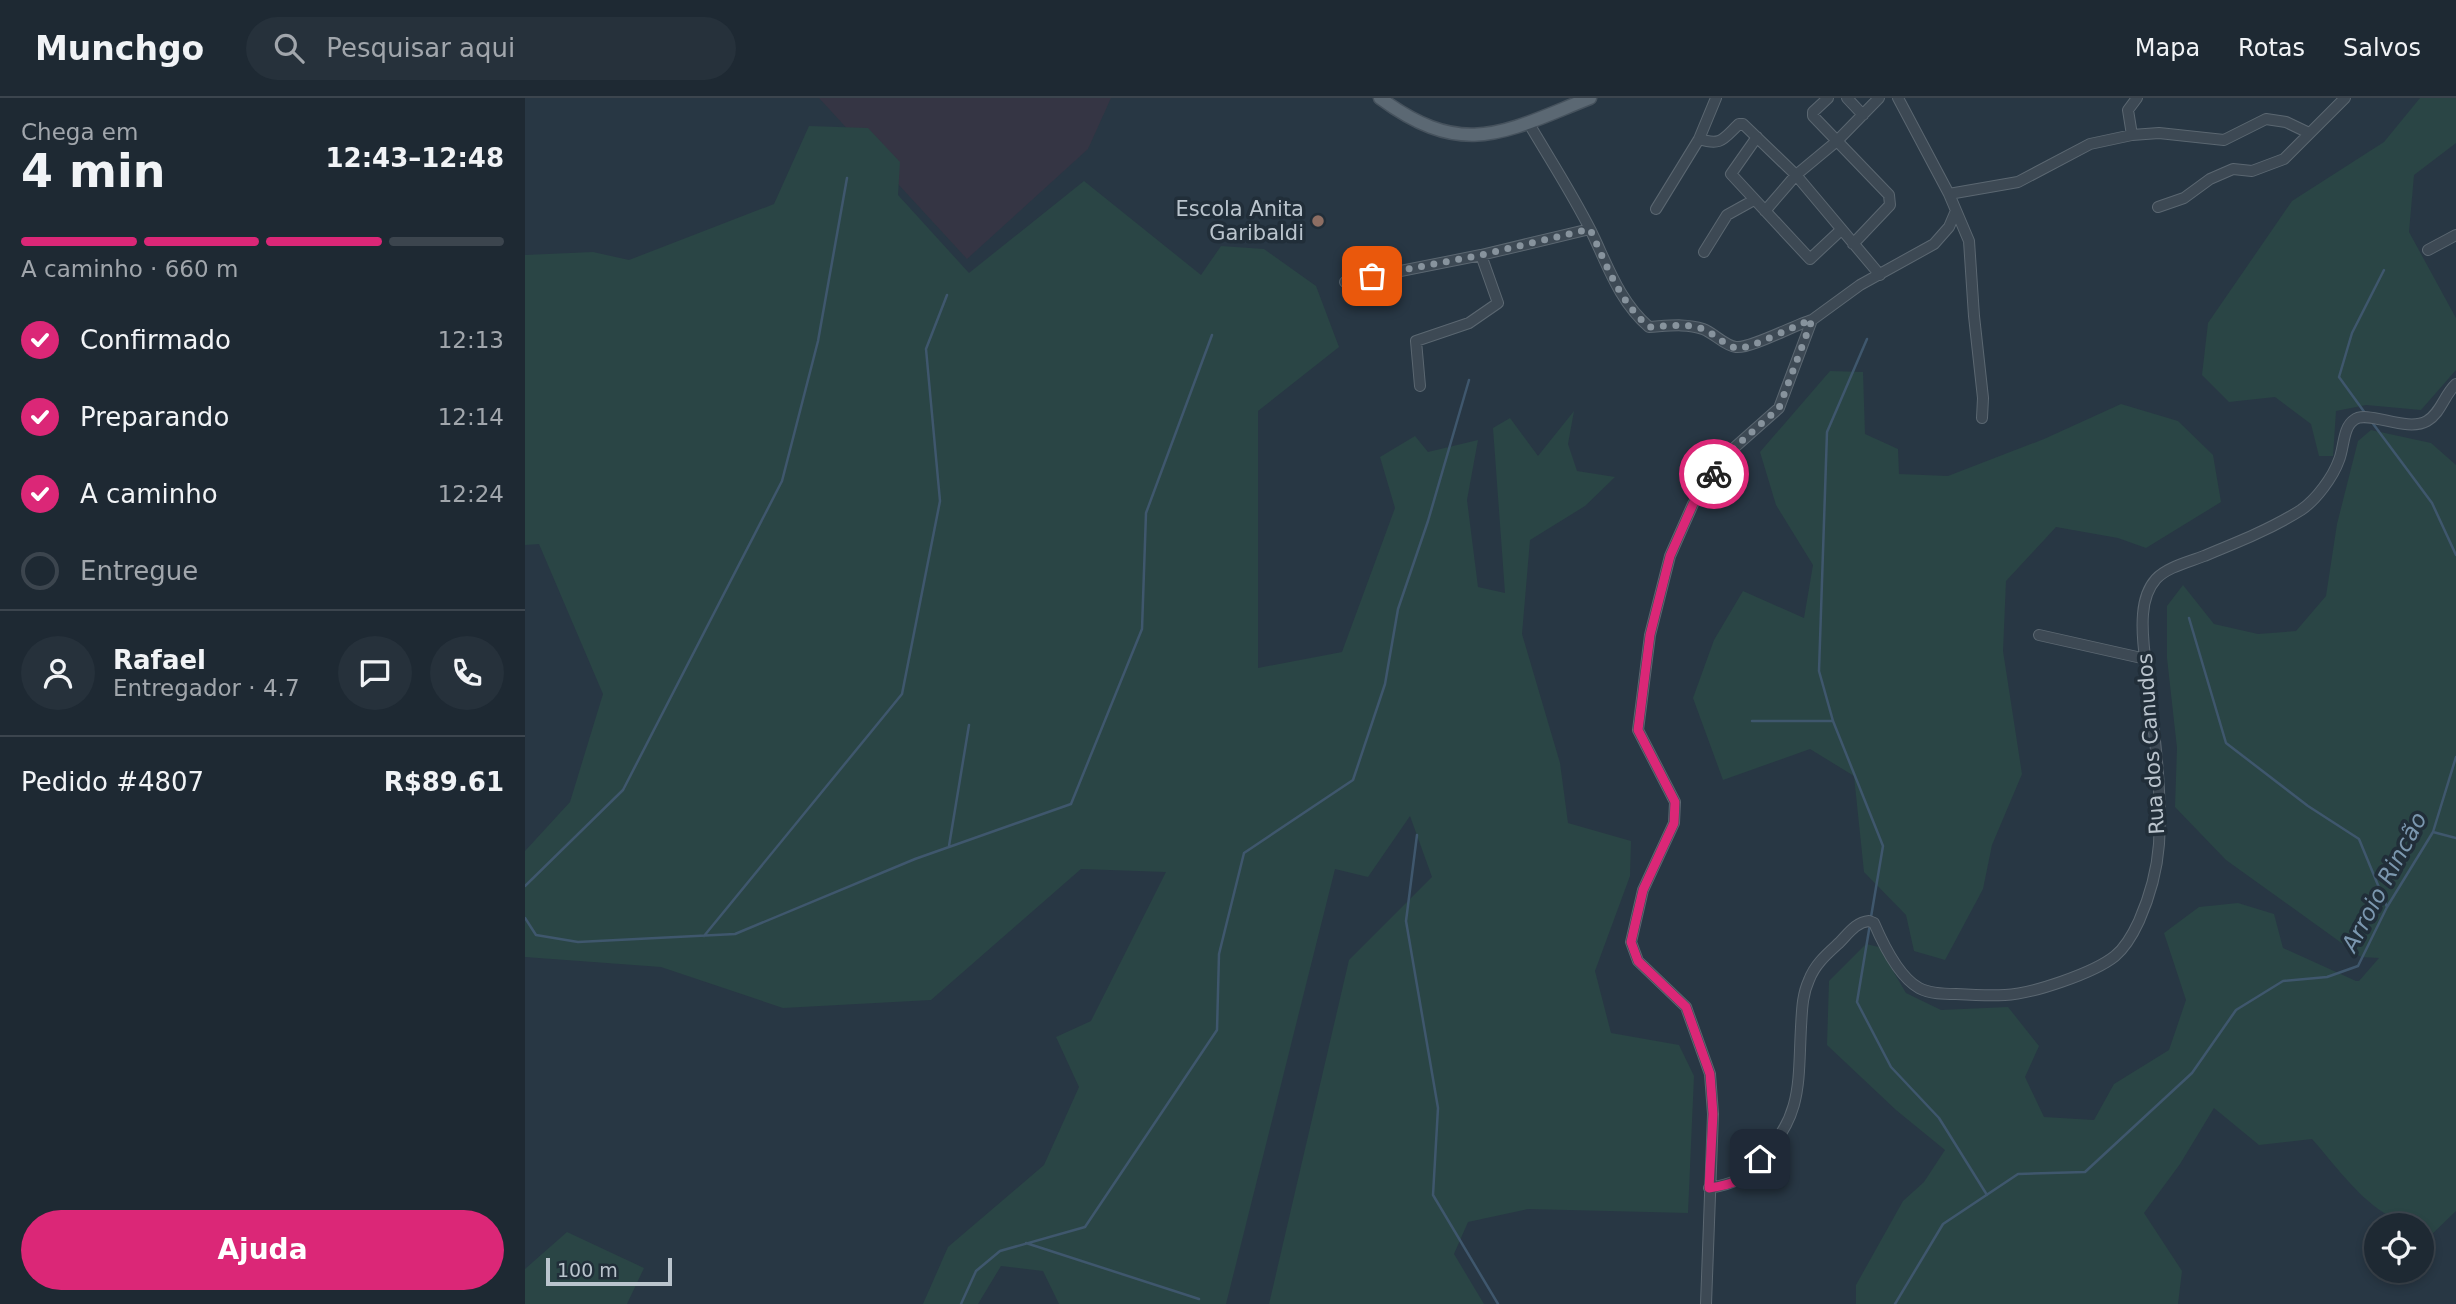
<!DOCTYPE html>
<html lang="pt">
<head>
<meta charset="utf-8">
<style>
	body { margin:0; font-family:"DejaVu Sans",sans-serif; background:#26313b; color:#f1f3f6; height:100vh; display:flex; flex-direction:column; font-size:26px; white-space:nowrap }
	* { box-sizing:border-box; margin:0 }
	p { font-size:23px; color:#a1a6ac }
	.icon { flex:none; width:38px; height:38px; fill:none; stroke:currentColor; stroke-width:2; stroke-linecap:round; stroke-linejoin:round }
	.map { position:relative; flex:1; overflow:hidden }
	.sheet { display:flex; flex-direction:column; background:#1e2933; width:525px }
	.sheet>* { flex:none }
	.fabs { position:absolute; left:1839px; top:1115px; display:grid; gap:14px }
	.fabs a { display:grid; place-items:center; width:70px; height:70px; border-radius:50%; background:#1e2933; box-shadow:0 4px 10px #0003,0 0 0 2px #3c454e; font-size:35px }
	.scale { position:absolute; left:21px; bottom:18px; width:126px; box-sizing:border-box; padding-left:7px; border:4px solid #bac4cd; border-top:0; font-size:19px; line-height:24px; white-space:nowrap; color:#bac4cd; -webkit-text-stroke:5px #212e39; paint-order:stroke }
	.pin { position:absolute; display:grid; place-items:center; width:60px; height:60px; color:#fff; margin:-30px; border-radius:14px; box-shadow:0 4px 10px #0006 }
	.courier { position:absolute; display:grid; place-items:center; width:70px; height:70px; margin:-35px; border:5px solid #db2777; border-radius:50%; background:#fff; color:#222; box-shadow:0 2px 9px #0007 }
	.summary em { font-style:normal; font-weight:700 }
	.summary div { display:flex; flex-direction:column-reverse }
	.summary { display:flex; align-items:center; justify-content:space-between; height:119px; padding:0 21px }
	h1 { font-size:46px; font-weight:700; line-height:52px }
	.bar { display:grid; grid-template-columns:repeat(4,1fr); gap:10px 7px; align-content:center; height:84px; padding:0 21px }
	.bar i { height:9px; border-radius:5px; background:#3c454e }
	.bar .selected { background:#db2777 }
	.bar p { grid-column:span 4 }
	.line { display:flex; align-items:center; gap:18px; padding:0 21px; border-top:2px solid #3c454e }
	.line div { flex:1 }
	.round { display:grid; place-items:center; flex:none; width:74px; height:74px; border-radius:37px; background:#26313b }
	ol { padding:0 21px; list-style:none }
	li { display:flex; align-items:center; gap:21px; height:77px }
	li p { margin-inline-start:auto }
	li .icon { padding:7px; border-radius:50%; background:#db2777; color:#fff; stroke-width:4 }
	li:last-child { color:#a1a6ac }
	li i { width:38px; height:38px; border:4px solid #3c454e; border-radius:50% }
	.action { display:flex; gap:14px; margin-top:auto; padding:14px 21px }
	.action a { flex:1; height:80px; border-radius:42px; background:#db2777; color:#fff; font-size:28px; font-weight:700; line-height:80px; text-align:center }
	header { display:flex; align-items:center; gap:42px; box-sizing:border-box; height:98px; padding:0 35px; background:#1e2933; border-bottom:2px solid #3c454e }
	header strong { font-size:33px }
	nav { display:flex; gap:38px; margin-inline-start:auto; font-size:24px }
	.search { width:490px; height:63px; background:#26313b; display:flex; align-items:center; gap:18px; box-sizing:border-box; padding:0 24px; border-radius:38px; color:#a1a6ac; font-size:26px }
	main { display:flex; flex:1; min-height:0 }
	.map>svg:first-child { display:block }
	.medical { fill:#353544 }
	.green { fill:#2a4545 }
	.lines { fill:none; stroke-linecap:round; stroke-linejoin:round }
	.stream { stroke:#3f576d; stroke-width:2.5 }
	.minor-casing { stroke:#5b6771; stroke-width:12 }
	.major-casing { stroke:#46525d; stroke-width:15 }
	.minor { stroke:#3d4954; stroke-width:10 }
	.major { stroke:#5b6873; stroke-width:12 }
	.done { stroke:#87939d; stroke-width:7; stroke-dasharray:0 12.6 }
	.route { stroke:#db2777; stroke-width:9 }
	.education-dot { fill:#8d6e63; stroke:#212e39; stroke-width:2.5 }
	.labels { text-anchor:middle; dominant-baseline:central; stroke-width:7; stroke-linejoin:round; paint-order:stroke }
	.poi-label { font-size:21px; fill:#bac4cd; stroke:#212e39; text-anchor:end }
	.street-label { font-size:21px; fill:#bac4cd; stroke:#212e39 }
	.water-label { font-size:23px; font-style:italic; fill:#7b97af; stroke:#212e39 }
</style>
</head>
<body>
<header>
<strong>Munchgo</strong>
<div class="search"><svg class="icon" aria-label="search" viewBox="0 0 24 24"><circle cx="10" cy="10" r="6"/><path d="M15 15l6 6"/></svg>Pesquisar aqui</div>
<nav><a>Mapa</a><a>Rotas</a><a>Salvos</a></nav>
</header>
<main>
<section class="sheet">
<div class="summary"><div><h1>4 min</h1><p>Chega em</p></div><em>12:43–12:48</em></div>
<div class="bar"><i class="selected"></i><i class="selected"></i><i class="selected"></i><i></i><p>A caminho · 660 m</p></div>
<ol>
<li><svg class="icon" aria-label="check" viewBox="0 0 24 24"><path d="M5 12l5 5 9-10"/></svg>Confirmado<p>12:13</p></li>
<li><svg class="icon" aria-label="check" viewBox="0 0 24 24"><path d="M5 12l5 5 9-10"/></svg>Preparando<p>12:14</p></li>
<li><svg class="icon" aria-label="check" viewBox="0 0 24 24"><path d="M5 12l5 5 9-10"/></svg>A caminho<p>12:24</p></li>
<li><i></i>Entregue</li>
</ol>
<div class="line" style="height:126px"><a class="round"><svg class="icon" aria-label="person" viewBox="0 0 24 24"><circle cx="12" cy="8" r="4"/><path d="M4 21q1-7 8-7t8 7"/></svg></a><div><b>Rafael</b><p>Entregador · 4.7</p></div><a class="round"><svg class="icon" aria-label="chat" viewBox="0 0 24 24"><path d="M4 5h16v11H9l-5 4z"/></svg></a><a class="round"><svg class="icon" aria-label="phone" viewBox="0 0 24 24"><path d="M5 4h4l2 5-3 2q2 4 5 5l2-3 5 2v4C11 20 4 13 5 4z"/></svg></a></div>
<div class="line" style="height:91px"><div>Pedido #4807</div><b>R$89.61</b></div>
<div class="action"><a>Ajuda</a></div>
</section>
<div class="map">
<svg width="1931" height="1206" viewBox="0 0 1931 1206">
	<rect width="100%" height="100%" fill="#283744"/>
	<path class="medical" d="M294,0H586L563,51L442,161Z"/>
	<path class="green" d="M1895,0H1931V45L1889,77L1884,134L1931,220V272L1896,312L1841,307L1811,313L1808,358H1794L1786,326L1750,299L1704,304L1677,277L1683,225L1767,103L1859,44Z
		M284,28L343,30L375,64L373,97L444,175L559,83L676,177L696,148L739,151L791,188L814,249L733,313V570L817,554L870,410L855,359L890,338L903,354L953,342L942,402L953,489L980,495L968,330L985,320L1013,358L1049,313L1043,346L1052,373L1090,379L1060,408L1005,442L997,536L1035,665L1043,725L1106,743L1105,778L1070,873L1086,935L1154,947L1169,978L1163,1115L1003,1111L943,1124L929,1156L959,1206H744L824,862L907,779L885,718L843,779L810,771L701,1206H534L518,1173L476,1168L453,1206H398L423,1149L519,1067L554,989L531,939L566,923L641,774L556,771L406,902L258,910L136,869L0,859V753L45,704L78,596L14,446L0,447V157L68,154L104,162L249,106Z
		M1305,273L1338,274L1340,336L1373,351L1374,376L1423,378L1519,341L1596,306L1653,323L1688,357L1696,404L1621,450L1593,440L1531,429L1481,483L1478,553L1497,676L1467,747L1458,791L1420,862L1389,853L1381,817L1339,774L1329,678L1285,651L1198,682L1168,600L1189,542L1218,493L1279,520L1288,467L1251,407L1235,354Z
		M1846,332L1906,345L1931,367V1113L1905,1138L1897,1134V1127C1851,1127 1815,1072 1787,1041L1734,1047L1689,1010L1655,1066L1619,1115L1657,1173L1653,1206H1331V1187L1378,1103L1399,1084L1420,1052L1371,1012L1302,947L1304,883L1341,846L1354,849L1381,895L1416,912L1483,909L1514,948L1500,979L1519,1019L1569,1022L1589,986L1644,952L1661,902L1639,835L1674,809L1713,805L1749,816L1758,850L1831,883H1834L1854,860L1836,859L1701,762L1650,709L1652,650L1642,560V508L1658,487L1689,526L1733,536L1771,533L1801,498L1812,426L1833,343Z
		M42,1134L119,1170L102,1206H0V1171Z"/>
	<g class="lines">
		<path class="stream" d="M1342,241L1302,334L1294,573L1308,623L1358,748L1346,819
			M1840,315L1814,279L1827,235L1859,172
			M1846,323L1907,405L1931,457
			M1664,520L1701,645L1783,708L1834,741L1862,809
			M1227,623H1308
			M1908,734L1931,740
			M892,737L881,823L913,1010L908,1097L973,1206
			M424,748L444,627
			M0,788L98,692L257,383L293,243L322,80
			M0,820L11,837L53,844L210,836L390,761L546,706L617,531L621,415L687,237
			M1345,826L1332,904L1366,969L1414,1020L1462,1097
			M179,838L377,596L415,403L401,251L422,197
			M501,1145L674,1201
			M436,1206L451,1173L475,1153L560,1129L692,932L694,856L719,755L828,682L860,586L873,511L903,423L944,282
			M1370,1206L1418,1126L1493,1076L1560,1074L1667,975L1711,912L1758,883L1802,879L1833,868L1862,809L1908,734L1931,659"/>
		<g class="minor-casing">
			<path id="minor" d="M1303,0L1288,14V18L1364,97L1365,107L1328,146
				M1322,0L1338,17
				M1373,0L1424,96L1444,143L1449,218L1458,300L1457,320
				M1003,24C1024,60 1047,95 1066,133C1083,168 1094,203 1124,229C1142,228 1161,225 1178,231C1189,235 1200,248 1211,249C1225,251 1269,227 1287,222
				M1607,37L1603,12L1612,0
				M1232,39L1206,76L1285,161L1316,132
				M1174,41C1197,48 1198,41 1214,26H1218L1271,77L1355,177
				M1424,96L1493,84L1565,46L1607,37L1634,35L1699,42L1741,21L1761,24L1784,35
				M1633,109L1659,100L1685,81L1708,71L1727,73L1759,61L1820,0
				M1131,111L1174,41L1191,0
				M1240,113L1271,77L1312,43L1354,0
				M1903,152L1931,137
				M1179,154L1202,117L1229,102
				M820,184L956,157L1065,131
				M895,288L891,243L944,225L973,205L956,157
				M1514,537L1621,561
				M1184,1090C1214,1085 1217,1080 1237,1059C1278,1018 1273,983 1276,929C1277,913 1277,897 1284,882C1290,866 1302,856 1314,845C1323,836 1331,824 1344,823L1349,825C1358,846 1374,879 1394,890C1405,896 1420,896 1431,896C1447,897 1464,898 1480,897C1507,896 1569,875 1590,858C1601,849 1608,836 1614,823C1625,798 1632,773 1634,746C1637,694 1630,641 1624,590C1621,566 1616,540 1618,516C1619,503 1622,491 1631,481C1642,469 1664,464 1679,458C1711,445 1746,431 1776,412C1791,402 1808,379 1814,362C1819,350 1818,329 1829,322C1842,311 1881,335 1902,323C1916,315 1919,297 1931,286
				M1181,1206L1188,1016L1185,976L1161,909L1113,863L1106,844L1118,792L1149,725L1150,704L1113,632L1125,537L1145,458L1168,406L1201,357L1254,310L1287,222L1335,187L1409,146L1424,129L1430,115"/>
		</g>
		<g class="major-casing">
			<path id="major" d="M855,0C939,62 979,34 1065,0"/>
		</g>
		<use href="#minor" class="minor"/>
		<use href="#major" class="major"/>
	</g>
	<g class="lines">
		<path class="done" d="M847,178L956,157L1065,131C1081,166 1094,203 1124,229C1142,228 1161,225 1178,231C1189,235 1200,248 1211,250C1225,252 1269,227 1287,222L1254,310L1201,357L1189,376"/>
		<path class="route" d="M1189,376L1168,406L1145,458L1125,537L1113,632L1150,704L1149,725L1118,792L1106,844L1113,863L1161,909L1185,976L1188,1016L1184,1090C1213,1086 1215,1082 1235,1061"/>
	</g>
	<circle class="education-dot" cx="793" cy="123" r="7"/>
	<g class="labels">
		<g class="poi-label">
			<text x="779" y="111">Escola Anita<tspan x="779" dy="24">Garibaldi</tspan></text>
		</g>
		<g class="street-label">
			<text transform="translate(1626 646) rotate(-94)">Rua dos Canudos</text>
		</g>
		<g class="water-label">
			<text transform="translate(1859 784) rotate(-62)">Arroio Rincão</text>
		</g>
	</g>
</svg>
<div class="fabs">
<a><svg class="icon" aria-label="locate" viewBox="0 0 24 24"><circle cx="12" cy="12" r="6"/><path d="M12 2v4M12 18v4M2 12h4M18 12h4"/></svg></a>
</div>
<div class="scale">100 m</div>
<div class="pin" style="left:847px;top:178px;background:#ea580c"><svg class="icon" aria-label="bag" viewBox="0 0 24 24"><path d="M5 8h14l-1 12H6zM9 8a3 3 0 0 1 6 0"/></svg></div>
<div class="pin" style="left:1235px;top:1061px;background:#1f2937"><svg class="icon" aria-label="home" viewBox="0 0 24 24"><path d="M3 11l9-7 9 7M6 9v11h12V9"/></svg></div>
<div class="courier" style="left:1189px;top:376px"><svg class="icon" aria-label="bike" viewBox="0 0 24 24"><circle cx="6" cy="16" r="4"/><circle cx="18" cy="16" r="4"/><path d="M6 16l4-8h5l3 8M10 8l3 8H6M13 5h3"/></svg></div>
</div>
</main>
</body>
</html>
